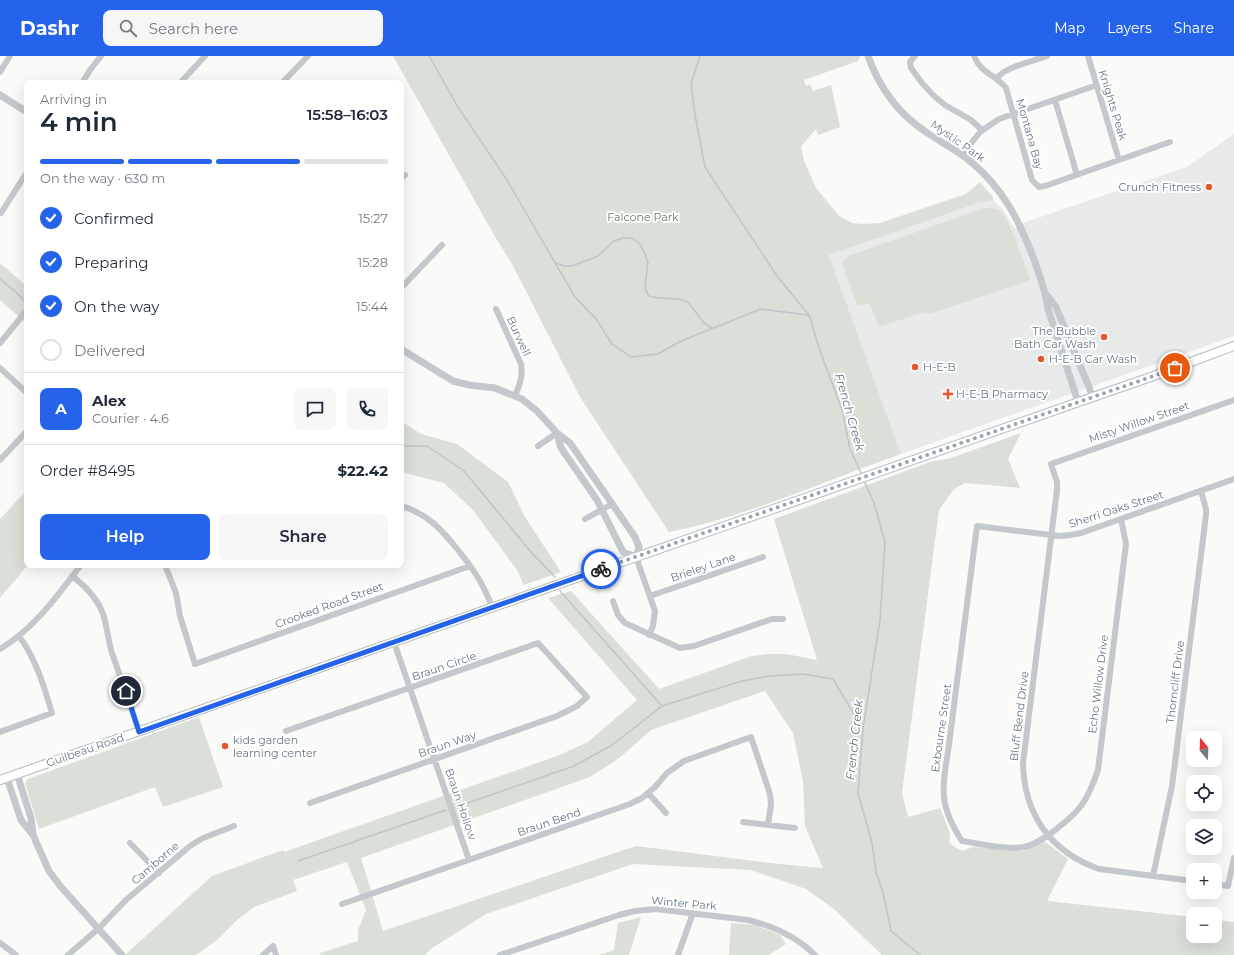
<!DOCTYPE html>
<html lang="en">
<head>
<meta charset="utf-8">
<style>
	body { margin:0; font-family:Montserrat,sans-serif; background:#f6f6f7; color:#1f2937; height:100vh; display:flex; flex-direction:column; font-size:15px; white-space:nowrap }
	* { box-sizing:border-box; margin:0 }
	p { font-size:13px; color:#747a83 }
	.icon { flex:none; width:22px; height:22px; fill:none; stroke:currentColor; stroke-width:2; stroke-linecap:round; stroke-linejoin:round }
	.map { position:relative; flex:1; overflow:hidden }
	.side { position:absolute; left:24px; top:24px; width:380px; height:488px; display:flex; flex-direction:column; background:#fff; border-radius:8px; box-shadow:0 4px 16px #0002 }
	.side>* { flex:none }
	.needle { width:26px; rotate:341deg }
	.tools { position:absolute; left:1186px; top:675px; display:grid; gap:8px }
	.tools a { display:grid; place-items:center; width:36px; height:36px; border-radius:8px; background:#fff; box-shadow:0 4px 16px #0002; font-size:20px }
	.pin { position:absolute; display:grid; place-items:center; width:34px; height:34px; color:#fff; margin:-17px; border:2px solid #fff; border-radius:50%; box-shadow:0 1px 4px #0007 }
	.courier { position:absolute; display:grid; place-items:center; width:40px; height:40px; margin:-20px; border:3px solid #2563eb; border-radius:50%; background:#fff; color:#222; box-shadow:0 1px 5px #0007 }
	.head em { font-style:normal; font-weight:600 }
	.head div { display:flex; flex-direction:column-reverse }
	.head { display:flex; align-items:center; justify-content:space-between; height:68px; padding:0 16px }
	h1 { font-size:26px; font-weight:600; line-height:30px }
	.bar { display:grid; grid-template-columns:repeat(4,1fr); gap:6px 4px; align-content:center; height:48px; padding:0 16px }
	.bar i { height:5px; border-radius:3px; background:#e0e1e3 }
	.bar .on { background:#2563eb }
	.bar p { grid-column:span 4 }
	.line { display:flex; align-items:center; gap:10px; padding:0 16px; border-top:1px solid #e0e1e3 }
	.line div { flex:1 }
	.round { display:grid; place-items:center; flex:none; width:42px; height:42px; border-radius:8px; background:#f6f6f7 }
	ol { padding:0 16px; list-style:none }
	li { display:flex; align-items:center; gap:12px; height:44px }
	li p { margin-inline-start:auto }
	li .icon { padding:4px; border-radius:50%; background:#2563eb; color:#fff; stroke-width:4 }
	li:last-child { color:#747a83 }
	li i { width:22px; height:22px; border:2px solid #e0e1e3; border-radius:50% }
	.cta { display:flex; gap:8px; margin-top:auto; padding:8px 16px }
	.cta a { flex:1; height:46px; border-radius:8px; background:#2563eb; color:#fff; font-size:16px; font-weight:600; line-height:46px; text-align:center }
	.cta a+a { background:#f6f6f7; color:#1f2937 }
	header { display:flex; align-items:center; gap:24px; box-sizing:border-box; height:56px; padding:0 20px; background:#2563eb; color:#fff }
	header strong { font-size:19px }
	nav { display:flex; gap:22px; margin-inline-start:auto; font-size:14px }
	.search { width:280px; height:36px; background:#f6f6f7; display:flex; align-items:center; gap:10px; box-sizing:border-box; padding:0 14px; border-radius:8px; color:#747a83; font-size:15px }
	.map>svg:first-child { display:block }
	.built { fill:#e8e9e9 }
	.green { fill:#dadfd7; fill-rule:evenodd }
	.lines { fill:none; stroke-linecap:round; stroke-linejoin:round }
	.stream { stroke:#bbc7cb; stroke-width:1.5 }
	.secondary-casing { stroke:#b3babf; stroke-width:10 }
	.minor { stroke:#c3c8cc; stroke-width:6 }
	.tertiary { stroke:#c3c8cc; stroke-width:7 }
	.secondary { stroke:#fff; stroke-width:8 }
	.done { stroke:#99a4ac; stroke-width:4; stroke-dasharray:0 7.2 }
	.route { stroke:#2563eb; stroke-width:5 }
	.poi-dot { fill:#e4572e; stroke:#fff; stroke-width:1.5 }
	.labels { text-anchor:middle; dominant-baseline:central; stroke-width:4; stroke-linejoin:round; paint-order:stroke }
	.street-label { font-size:11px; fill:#657683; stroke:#fff }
	.poi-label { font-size:11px; fill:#657683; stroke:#fff; text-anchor:start }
	.park-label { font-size:11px; fill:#687a64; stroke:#fff }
	.water-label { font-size:12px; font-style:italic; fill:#60757c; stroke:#fff }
</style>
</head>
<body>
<header>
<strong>Dashr</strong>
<div class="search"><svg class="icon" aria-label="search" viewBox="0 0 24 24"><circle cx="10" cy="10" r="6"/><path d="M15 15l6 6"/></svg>Search here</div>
<nav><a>Map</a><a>Layers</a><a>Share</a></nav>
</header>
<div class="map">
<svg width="1234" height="899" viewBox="0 0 1234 899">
	<rect width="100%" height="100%" fill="#fafaf8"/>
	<path class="built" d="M1234,78V280L901,398L829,199L978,147L993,144L1002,153L1015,172L1023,167L1187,111Z"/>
	<path class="green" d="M393,0H860L858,5L804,24L806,30L810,28L813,35L831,29L840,71L818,79L816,73L801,90L804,105L816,132L839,160L852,167L862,168L880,167L966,138L980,126L993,141V144L978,147L829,199L901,398C824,425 749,460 669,476L580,341L511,206L497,184Z
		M985,152C988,153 994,152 997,153C1011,160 1024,209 1030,224L930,258L924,256L879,271L870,248L857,249L842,207L848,200Z
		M0,207L25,229L27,234V268L0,244Z
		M401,365L421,378L457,388L508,426L525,461L561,516L524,529L517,514L473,454L444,427L401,416Z
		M1021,377L1008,403L1020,432L965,427L954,433L939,454L902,737L908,761L940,752L950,777L949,786L956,792L963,795L973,791L1024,795L1044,785L1068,803L1047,845L1193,861V880H1215V864L1234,866V899H882L834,853L806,833L751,814L633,808L486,858L432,892L425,899H320V897L358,885V874L366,854L347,806L293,824L297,835L254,851L237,864L217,884L196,899H125L212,820L283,794L284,796L557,700L588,686L637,644L548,542L571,535L659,633L752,600L767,598H786L817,604L774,463L930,406L951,402ZM765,635L793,677L803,725L805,770L823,812L769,807L636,790L383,875L361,802L590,721L618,703L651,674Z
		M27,434V509H28L0,542V463Z
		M199,661L223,731L163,751L155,731L39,773L25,727L28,723Z
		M641,861L629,899H599L614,894L618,867Z
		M731,867L755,869L780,879L786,888L770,898V899H729Z"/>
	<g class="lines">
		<path class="stream" d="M429,0L458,51L507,124L575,241L596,263L612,288L631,301L658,298L681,285L761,253L808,259
			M700,0L691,28L695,59L705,111L777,220L809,259L820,295L842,354L850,393L862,419
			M556,207L564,210H572L598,200L614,185L623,182H632L639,187L644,195L648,207L645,229L646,235L649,240L658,242L680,243L688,246L704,267L712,272
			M0,223L17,237L27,248
			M401,390H427L464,415L531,496L555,521
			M864,425L874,447L885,486L880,564L863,673L858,737L872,787L876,816L883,836L891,875L920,899
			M560,535L662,650
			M456,751L574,710L612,689L662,650L742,625L769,620L803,618L833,623L863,673
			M298,805L446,754"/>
		<g class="secondary-casing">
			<path id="secondary" d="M0,724L1093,341L1148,322L1234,290"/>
		</g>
		<path class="minor" d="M915,0L910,6L911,12L922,27L934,40L945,49L971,64L982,74
			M974,0C981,18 995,18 1006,32L1032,124L1039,131L1045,130L1170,86
			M1088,0L1119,104
			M0,16L10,0
			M997,22C1005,11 1034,5 1047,0
			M82,27L90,14L101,0
			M180,27L205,0
			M282,27L308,0
			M1055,44L1077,119
			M962,99L980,76L999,63L1097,29
			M401,123L405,119
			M1,157L27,116
			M401,232L442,189
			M496,253L521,308C523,320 520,328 515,340
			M0,287L27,254
			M0,312L27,337
			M538,390L557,377
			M0,404L27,375
			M401,450C427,457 442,474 458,494C474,514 483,527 492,551
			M585,463L612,448
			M1121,463L1126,488L1098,714C1094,726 1089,739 1081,750C1071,763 1040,788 1024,791C1006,794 981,788 962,785C940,751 941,735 948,696L977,470L1060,480L1070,479L1081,477L1234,423
			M636,501L655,555L653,570L649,579
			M165,509L176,537L180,560L195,608L470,510
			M72,520C88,532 101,546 105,565C107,575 109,584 111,594L139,675
			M650,540L763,501
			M613,545L618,559L625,567L680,592L694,590L772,563H783
			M394,586L469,804
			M0,593C34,573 57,540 81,509
			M286,675L538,587L587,641L577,650L557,660L310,747
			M0,676L52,657C44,630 36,603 19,580
			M648,737L666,757
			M743,766L795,772
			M130,787L159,817
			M1153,820L1172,730L1206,459V453L1201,435
			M1193,825L1099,813C1051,796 1024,759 1023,707L1057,434V426L1051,408L1234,344
			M1215,828L1228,830L1234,802
			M342,848L630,748L642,742L655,731L667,717L684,705L751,681L770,738L771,748L768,769
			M0,887L16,899
			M68,899L98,873L126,844L190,790L203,782L234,770
			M263,899L273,890L276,899
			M500,899L619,859L635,855L656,853L748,864C773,870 797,881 815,899
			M678,899L693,857"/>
		<path class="tertiary" d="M868,0C879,31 899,58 926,76C940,86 957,94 970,105C1004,133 1020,166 1035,206C1040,222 1046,236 1048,253L1078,346
			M0,39L27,56
			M1047,239L1056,251L1093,341
			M401,293L453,325L469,329L495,332L522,343L537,355L557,377L570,387L635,481L639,491L636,501L623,496L597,444L561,392L557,377
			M17,718L31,762L33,779L49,815L61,831L122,899
			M7,722L21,764L33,779"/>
		<use href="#secondary" class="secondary"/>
	</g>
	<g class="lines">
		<path class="done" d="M601,513L1093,341L1148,322L1175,312"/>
		<path class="route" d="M126,635L139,676L601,513"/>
	</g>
	<g class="poi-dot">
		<circle cx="1209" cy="131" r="4"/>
		<circle cx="1104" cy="281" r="4"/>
		<circle cx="1041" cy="303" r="4"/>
		<circle cx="915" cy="311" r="4"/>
		<path d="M946 332h4v4h4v4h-4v4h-4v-4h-4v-4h4z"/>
		<circle cx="225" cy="690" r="4"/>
	</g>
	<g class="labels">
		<g class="street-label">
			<text transform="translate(1113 49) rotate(73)">Knights Peak</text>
			<text transform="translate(1030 78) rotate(74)">Montana Bay</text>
			<text transform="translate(958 85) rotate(35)">Mystic Park</text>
			<text transform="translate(519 280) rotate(65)">Burwell</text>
			<text transform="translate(1139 366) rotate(-19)">Misty Willow Street</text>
			<text transform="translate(1116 453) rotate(-18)">Sherri Oaks Street</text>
			<text transform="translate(703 511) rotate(-19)">Brieley Lane</text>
			<text transform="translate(329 549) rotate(-20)">Crooked Road Street</text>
			<text transform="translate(444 610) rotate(-19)">Braun Circle</text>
			<text transform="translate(1175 626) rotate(-83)">Thorncliff Drive</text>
			<text transform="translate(1098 628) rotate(-83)">Echo Willow Drive</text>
			<text transform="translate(1019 660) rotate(-83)">Bluff Bend Drive</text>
			<text transform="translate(941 672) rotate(-82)">Exbourne Street</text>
			<text transform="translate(447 688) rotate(-19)">Braun Way</text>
			<text transform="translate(85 694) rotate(-19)">Guilbeau Road</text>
			<text transform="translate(461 748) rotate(71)">Braun Hollow</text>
			<text transform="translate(549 766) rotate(-19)">Braun Bend</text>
			<text transform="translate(155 807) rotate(-41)">Camborne</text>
			<text transform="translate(684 847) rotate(5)">Winter Park</text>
		</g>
		<g class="poi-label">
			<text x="1201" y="131" text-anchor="end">Crunch Fitness</text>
			<text x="1096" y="275" text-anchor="end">The Bubble<tspan x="1096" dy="13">Bath Car Wash</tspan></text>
			<text x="1049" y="303">H-E-B Car Wash</text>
			<text x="923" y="311">H-E-B</text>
			<text x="956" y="338">H-E-B Pharmacy</text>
			<text x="233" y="684">kids garden<tspan x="233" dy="13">learning center</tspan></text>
		</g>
		<g class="park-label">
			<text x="643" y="161">Falcone Park</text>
		</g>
		<g class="water-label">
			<text transform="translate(850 356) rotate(74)">French Creek</text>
			<text transform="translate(854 684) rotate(-84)">French Creek</text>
		</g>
	</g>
</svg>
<div class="tools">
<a><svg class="needle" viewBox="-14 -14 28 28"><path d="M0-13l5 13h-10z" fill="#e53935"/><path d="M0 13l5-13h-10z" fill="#747a83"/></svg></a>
<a><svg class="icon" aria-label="locate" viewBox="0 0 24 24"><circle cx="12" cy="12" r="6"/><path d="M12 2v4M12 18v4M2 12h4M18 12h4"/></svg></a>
<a><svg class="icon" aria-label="layers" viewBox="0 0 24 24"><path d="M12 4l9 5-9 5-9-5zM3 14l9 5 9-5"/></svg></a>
<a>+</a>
<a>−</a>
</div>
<div class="pin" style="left:1175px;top:312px;background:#ea580c"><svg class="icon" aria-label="bag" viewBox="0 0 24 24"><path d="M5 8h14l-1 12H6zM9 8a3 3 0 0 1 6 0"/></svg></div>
<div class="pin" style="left:126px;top:635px;background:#1f2937"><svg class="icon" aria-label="home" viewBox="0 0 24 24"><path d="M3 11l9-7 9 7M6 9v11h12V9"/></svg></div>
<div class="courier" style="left:601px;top:513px"><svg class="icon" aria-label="bike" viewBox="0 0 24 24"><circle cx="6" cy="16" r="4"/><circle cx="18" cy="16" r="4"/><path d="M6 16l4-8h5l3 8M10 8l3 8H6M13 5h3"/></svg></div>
<section class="side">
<div class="head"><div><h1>4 min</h1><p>Arriving in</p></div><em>15:58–16:03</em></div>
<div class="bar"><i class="on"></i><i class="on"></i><i class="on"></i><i></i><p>On the way · 630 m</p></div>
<ol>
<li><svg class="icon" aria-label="check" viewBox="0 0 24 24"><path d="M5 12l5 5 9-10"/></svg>Confirmed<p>15:27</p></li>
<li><svg class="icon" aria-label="check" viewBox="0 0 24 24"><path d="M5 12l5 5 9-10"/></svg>Preparing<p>15:28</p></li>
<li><svg class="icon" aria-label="check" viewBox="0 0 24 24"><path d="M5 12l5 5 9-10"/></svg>On the way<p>15:44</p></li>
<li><i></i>Delivered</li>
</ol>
<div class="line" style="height:72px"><b class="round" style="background:#2563eb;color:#fff">A</b><div><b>Alex</b><p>Courier · 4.6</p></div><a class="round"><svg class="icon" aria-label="chat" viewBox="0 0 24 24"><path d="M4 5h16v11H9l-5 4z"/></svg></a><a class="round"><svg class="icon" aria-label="phone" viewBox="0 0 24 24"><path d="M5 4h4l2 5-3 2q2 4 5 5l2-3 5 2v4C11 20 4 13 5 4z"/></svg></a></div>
<div class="line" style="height:52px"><div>Order #8495</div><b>$22.42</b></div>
<div class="cta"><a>Help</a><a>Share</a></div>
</section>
</div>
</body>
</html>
